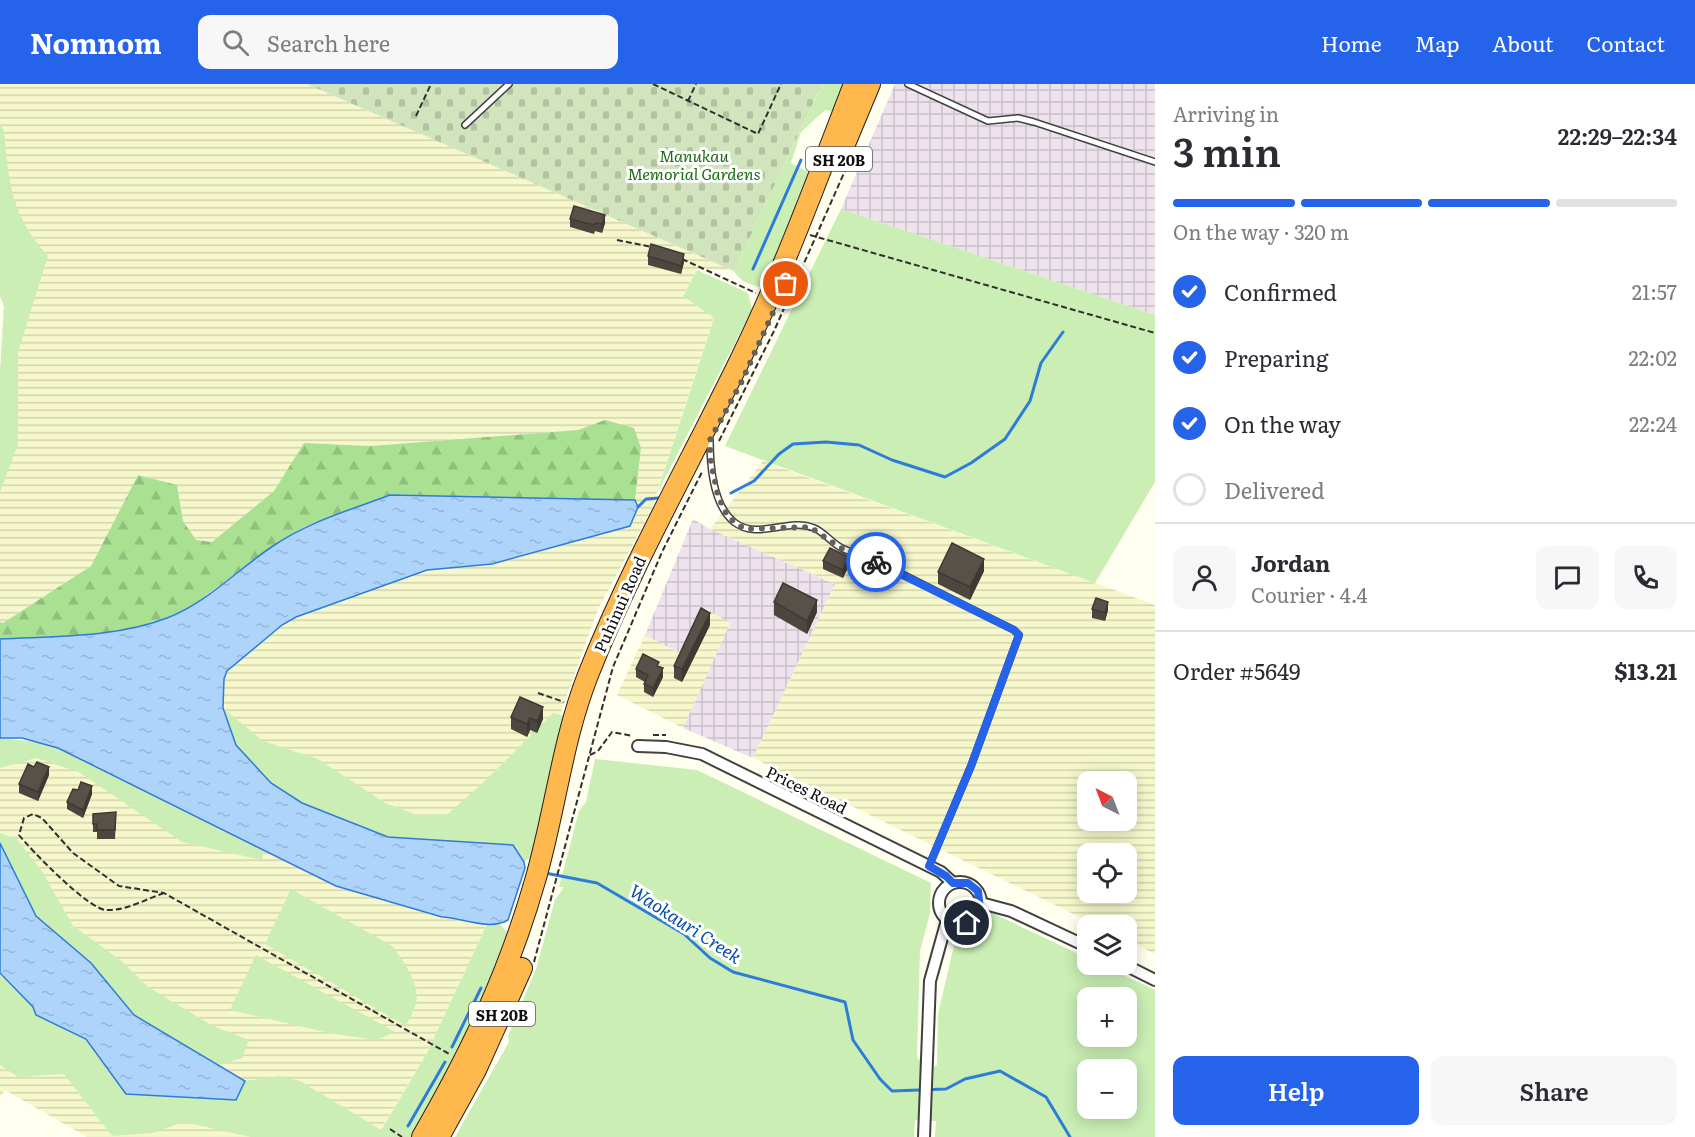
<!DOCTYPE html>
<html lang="en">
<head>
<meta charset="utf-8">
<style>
	body { margin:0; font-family:Literata,serif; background:#f7f7f7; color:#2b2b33; height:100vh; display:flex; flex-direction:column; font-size:22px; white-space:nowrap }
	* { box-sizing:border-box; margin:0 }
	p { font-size:20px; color:#7c7c81 }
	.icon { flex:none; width:33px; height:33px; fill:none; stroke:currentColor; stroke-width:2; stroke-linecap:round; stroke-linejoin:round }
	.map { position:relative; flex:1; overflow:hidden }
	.panel { display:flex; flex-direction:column; background:#fff; width:540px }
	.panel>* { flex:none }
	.needle { width:39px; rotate:318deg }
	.controls { position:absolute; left:1077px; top:687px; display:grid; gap:12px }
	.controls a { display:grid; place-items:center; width:60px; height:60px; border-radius:12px; background:#fff; box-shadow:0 3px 15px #0003; font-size:30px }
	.pin { position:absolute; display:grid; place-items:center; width:51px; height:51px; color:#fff; margin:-26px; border:3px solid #fff; border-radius:50%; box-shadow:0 2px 6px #0007 }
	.courier { position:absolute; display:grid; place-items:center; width:60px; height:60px; margin:-30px; border:4px solid #2563eb; border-radius:50%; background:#fff; color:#222; box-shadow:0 2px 8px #0007 }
	.headline em { font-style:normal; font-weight:600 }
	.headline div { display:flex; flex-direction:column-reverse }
	.headline { display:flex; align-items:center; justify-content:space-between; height:102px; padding:0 18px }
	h1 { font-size:39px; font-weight:600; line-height:45px }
	.bar { display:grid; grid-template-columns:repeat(4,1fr); gap:9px 6px; align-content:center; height:72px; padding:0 18px }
	.bar i { height:8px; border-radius:4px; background:#e1e1e2 }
	.bar .on { background:#2563eb }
	.bar p { grid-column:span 4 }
	.line { display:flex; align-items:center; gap:15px; padding:0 18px; border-top:2px solid #e1e1e2 }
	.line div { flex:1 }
	.round { display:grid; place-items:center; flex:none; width:63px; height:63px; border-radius:12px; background:#f7f7f7 }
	ol { padding:0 18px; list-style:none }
	li { display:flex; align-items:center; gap:18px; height:66px }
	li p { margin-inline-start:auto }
	li .icon { padding:6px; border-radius:50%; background:#2563eb; color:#fff; stroke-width:4 }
	li:last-child { color:#7c7c81 }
	li i { width:33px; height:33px; border:3px solid #e1e1e2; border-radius:50% }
	.button { display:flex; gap:12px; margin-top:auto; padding:12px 18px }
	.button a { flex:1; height:69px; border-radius:12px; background:#2563eb; color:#fff; font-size:24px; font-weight:600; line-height:69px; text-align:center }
	.button a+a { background:#f7f7f7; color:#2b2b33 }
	header { display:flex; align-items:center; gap:36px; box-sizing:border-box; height:84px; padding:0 30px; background:#2563eb; color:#fff }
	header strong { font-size:28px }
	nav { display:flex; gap:33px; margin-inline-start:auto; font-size:21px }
	.search { width:420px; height:54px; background:#f7f7f7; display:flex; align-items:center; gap:15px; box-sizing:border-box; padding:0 21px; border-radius:12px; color:#7c7c81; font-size:22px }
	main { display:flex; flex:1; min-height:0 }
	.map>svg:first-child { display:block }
	.industrial { fill:url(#industrial-grid) }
	.farmland { fill:url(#farmland-rules); fill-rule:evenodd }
	.grass { fill:#caeeb4; fill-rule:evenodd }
	.forest { fill:url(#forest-firs) }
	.cemetery { fill:url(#cemetery-stones) }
	.water { fill:url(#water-ripples); stroke:#2e7cda; stroke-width:1.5 }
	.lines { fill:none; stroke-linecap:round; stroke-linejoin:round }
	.stream { stroke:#2e7cda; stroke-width:3 }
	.lane-casing { stroke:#414141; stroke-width:8 }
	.street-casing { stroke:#414141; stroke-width:14 }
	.highway-casing { stroke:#1f1f1f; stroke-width:22 }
	.path { stroke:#303030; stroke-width:2; stroke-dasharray:6 3; stroke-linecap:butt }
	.lane { stroke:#fff; stroke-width:5 }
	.street { stroke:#fff; stroke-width:10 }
	.highway { stroke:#ffb84d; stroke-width:20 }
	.wall { fill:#4c463f }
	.shaded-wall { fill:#3e3933 }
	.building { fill:#585149; stroke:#3e3933; stroke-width:1.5 }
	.done { stroke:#62625d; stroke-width:6; stroke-dasharray:0 10.8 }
	.route { stroke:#2563eb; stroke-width:8 }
	.labels { text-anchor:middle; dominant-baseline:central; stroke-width:6; stroke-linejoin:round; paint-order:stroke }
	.shield { fill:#fff; stroke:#565656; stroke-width:1.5 }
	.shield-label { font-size:15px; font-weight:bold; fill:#0e0e0e }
	.park-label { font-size:16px; font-style:italic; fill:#1d6d17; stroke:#fff }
	.street-label { font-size:16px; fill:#0e0e0e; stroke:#fff }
	.water-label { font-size:18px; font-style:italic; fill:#0a4ead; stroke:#fff }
</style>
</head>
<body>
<header>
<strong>Nomnom</strong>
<div class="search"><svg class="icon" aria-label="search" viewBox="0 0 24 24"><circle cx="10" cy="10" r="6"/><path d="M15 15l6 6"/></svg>Search here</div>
<nav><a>Home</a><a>Map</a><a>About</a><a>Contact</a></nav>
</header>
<main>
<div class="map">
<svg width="1155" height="1053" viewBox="0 0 1155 1053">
	<defs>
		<pattern id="industrial-grid" width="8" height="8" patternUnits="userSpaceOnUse" patternTransform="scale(1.5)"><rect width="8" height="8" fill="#eee2ed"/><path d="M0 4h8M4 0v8" fill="none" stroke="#cbc1ca"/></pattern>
		<pattern id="farmland-rules" width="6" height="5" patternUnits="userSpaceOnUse" patternTransform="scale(1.5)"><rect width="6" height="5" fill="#f6f8cc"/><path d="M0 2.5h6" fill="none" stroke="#d2d3ae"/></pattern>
		<pattern id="forest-firs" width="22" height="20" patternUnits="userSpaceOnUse" patternTransform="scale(1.5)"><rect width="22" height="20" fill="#aae092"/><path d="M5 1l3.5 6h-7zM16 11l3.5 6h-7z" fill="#91bf7d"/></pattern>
		<pattern id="cemetery-stones" width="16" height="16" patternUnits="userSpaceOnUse" patternTransform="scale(1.5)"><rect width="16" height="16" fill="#d2e4bd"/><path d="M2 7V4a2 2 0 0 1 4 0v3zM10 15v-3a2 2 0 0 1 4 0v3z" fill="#b3c2a1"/></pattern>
		<pattern id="water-ripples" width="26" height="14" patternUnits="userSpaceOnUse" patternTransform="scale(1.5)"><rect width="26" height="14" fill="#aed4fc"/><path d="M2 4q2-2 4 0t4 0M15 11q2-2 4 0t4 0" fill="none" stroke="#94b5d7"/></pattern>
	</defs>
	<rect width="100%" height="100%" fill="#fffeef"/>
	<path class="industrial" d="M895,0H1155V231L841,125Z
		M693,435L710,445L835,500L753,674L683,644L730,539L681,570L645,551Z"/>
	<path class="farmland" d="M0,0H307L734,187L698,184L683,211L714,233L651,427L598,525L513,761L302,719L223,624L224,595L227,587L282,541L296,533L393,496L427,486L492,480L630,442L638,423L635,416L641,364L605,337L578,346L370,362L304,359L274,407L212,458L196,456L183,437L177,401L138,391L91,482L3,539L0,538V289L4,222L0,212Z
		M763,377L1155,521V870L1127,856L1126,842L1096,841L753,674L835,500L710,445ZM1088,698H1126V736H1088ZM1088,770H1126V808H1088Z
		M704,523L730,539L683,644L617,611L645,551L681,570Z
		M0,654L442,833L459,834L487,840L427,969L376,1053H87L5,1006L0,1013V889L33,923L135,931L0,759Z"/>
	<path class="grass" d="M822,0H844L832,32L831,27L825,26L801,48L791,79L810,89L764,199L760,203C748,200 741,198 734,187Z
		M0,40L4,47C9,100 11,131 48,172L18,268V360L0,408V289L4,222L0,212Z
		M841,125L1155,231V398L1095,499L725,362Z
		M697,186L748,209L752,226L657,409L714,234L683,212Z
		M223,624L263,657L318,675L385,719L417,731L448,730L487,695L553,629L565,632L564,646L536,748L534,771L524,778L513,761L388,753L302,719L271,699L236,661Z
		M0,654L57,660L264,766L262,776L182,758L79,688L36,674L0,684Z
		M595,675L697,686L931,799L930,829L920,867L917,974L933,983L937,981L938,930L955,857L990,828L1087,874L1088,880L1102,881L1155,906V1053H935L936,1037L915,1036L914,1053H455L509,958L508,952L536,885L555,816L564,803H559L579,727L586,718ZM1088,914H1126V952H1088ZM1088,986H1126V1024H1088Z
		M0,749L17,755L43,789L73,842L123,878L148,903L213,942L249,956L242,974L219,981L135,931L91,879L36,832L0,759Z
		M291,805L392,862C403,876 421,902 416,920C414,927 409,935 406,942L265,860Z
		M487,840H500L507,848L478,938L411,1053H251L184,1038L152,1049L112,1052L64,990L18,993L0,981V890L33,923L36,931L86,955L127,1010L236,1016L245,997L280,992L300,997L381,1046L427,969Z
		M256,871L395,948L377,956L334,950L230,926Z"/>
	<path class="forest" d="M605,336L634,344L641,364L635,416L390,411L304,443L273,462L189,524L166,534L110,550L0,555V538L3,539L91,482L138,391L177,401L183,437L196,456L212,458L274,407L304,359L370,362L578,346Z"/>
	<path class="cemetery" d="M307,0H822L734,187Z"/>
	<path class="water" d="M390,411L635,416L638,423L630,442L492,480L427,486L296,533L282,541L227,587L224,595L223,624L236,661L271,699L302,719L388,753L513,761L524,778L525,784L508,836C489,847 463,834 442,833L336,802L58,664L22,654H0V555C56,552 114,554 167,534C207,519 238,485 273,462C308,438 350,426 390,411Z
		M0,759L36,832L91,879L134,931L245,997L236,1016L126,1010L86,955L36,931L33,923L0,889Z"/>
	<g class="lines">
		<path class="stream" d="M753,185L801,76
			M731,409L754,397L779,370L793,360L826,358L859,361L892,376L945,393L971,379L1005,355L1030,317L1041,279L1063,248
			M638,423L646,415L659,414
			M545,789L597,799L684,850L710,874L733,888L845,918L853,956L880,995L892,1007L946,1005L965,995L1000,987L1046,1013L1070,1053
			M452,963L481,904
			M408,1042L445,978"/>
		<g class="lane-casing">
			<path id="lane" d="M908,0L988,37L1018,34L1034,38L1155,78
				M465,41L509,0
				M710,356C710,381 713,421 734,438C758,457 788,433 814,444C824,448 831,458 840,463C850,469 863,471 874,476C921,499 967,523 1014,546L1019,551L971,682L929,782"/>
		</g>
		<g class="street-casing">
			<path id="street" d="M638,662L666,663L702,670L941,788L953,799
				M939 819a21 21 0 1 1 42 0a21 21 0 1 1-42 0Z
				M981,819L1011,827L1088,863
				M1123,880L1155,896
				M924,1053L930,897L947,836"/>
		</g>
		<g class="highway-casing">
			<path id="highway" d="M842,67L870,0
				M422,1053C471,968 508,891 535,797C555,729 562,657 588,591C631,482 689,381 740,276C784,186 818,93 854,0
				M439,1053L476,986L522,884"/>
		</g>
		<path class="path" d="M653,0L758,50L781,0
			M688,17L696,0
			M416,32L431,0
			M810,151L1155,249
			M617,156L652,163
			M682,175L756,209
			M719,357L774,247L848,80
			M538,609L564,618
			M653,651H666
			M590,671L598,667L612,648L633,652
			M164,809C146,815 126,827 106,826C88,825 31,766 19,751L24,734L33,730L42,734L73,769L119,802L164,809L451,971
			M534,878L613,583L662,468L703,386
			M390,1045L402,1053"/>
		<use href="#lane" class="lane"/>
		<use href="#street" class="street"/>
		<use href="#highway" class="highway"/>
	</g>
	<path class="wall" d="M570,135L605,139L602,149L595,147L594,150L570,143Z
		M648,172L684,178L681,190L648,181Z
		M823,477L849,481L843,494L823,485Z
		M984,487L970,516L938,500V488Z
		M774,518L817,528L807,550L774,531Z
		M1092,525L1108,526L1105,537L1092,534Z
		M710,541L682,598L674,594V582Z
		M659,582L663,593L653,613L644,608V600L645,598L636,593V585Z
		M511,633L543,635L537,649L530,646L527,653L511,645Z
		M49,691L38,717L19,709V700Z
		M92,710L83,734L67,725V718Z
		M93,730L116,736L115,755H97V748H93Z"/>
	<path class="shaded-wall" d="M605,131V139L602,149V140Z
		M684,170V178L681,190V182Z
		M849,473V481L843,494V486Z
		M984,475V487L970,516V503Z
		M817,516V528L807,550V537Z
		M1108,518V526L1105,537V529Z
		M710,529V541L682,598V585Z
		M663,584V593L653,613V604Z
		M543,623V635L537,649V637Z
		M530,634V646L527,653V640Z
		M49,683V691L38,717V708Z
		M92,702V710L83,734V726Z"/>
	<path class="building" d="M574,122L605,131L602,140L595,139L594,141L570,135Z
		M651,160L684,170L681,182L648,172Z
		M952,459L984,475L970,503L938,488Z
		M830,464L849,473L843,486L823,477Z
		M783,499L817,516L807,537L774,518Z
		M1096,514L1108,518L1105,529L1092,525Z
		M701,524L710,529L682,585L674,582Z
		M643,570L659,578L657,582L663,584L653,604L644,600L648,591L636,585Z
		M520,613L543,623L537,637L530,634L527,640L511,633Z
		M37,678L49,683L38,708L19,700L28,680L34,683Z
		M81,698L92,702L83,726L67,718L73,705L78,706Z
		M116,728L115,746H97V740H93V730Z"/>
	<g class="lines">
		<path class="done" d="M786,200L741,299L710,356V373L718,412L728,433L744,445L810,443L839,463L876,478"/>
		<path class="route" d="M876,478L1014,546L1019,551L971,682L929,782L946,792L953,799H968L978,807L980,826L967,839"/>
	</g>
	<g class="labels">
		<g class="shield">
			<rect x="806" y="63" width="66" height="24" rx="4.5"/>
			<rect x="469" y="918" width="66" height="24" rx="4.5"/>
		</g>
		<g class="shield-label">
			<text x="839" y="75">SH 20B</text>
			<text x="502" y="930">SH 20B</text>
		</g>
		<g class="park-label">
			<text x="694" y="71">Manukau<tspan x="694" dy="18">Memorial Gardens</tspan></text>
		</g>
		<g class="street-label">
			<text transform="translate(619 520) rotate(-66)">Puhinui Road</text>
			<text transform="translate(807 705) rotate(26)">Prices Road</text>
		</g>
		<g class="water-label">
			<text transform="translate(686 839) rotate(33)">Waokauri Creek</text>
		</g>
	</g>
</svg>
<div class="controls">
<a><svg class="needle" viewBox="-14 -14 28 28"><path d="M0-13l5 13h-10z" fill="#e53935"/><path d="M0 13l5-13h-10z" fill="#7c7c81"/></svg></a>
<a><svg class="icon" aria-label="locate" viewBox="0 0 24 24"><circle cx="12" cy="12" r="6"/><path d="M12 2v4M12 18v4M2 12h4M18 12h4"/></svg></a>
<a><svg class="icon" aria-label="layers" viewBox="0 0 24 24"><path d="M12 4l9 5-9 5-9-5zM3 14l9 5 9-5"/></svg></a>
<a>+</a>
<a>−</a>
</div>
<div class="pin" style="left:786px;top:200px;background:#ea580c"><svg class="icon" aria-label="bag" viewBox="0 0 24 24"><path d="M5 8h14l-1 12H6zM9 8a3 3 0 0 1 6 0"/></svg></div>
<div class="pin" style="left:967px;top:839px;background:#1f2937"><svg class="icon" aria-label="home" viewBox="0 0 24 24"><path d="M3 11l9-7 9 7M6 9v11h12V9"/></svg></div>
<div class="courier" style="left:876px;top:478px"><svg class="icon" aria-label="bike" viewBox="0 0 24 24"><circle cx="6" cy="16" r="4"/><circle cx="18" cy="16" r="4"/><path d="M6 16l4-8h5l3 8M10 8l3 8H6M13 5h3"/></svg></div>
</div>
<section class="panel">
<div class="headline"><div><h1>3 min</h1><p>Arriving in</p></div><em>22:29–22:34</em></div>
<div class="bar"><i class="on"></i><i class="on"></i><i class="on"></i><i></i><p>On the way · 320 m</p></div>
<ol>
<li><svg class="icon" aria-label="check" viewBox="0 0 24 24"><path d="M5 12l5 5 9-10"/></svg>Confirmed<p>21:57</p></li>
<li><svg class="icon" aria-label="check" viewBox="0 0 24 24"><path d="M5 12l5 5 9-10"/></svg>Preparing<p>22:02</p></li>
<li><svg class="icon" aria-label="check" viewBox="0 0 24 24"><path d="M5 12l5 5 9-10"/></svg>On the way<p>22:24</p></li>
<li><i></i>Delivered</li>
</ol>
<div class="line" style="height:108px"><a class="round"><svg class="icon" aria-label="person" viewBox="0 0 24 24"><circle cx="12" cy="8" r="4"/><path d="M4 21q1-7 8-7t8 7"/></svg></a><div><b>Jordan</b><p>Courier · 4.4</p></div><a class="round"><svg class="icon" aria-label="chat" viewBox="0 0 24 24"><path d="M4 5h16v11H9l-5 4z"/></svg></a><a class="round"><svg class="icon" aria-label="phone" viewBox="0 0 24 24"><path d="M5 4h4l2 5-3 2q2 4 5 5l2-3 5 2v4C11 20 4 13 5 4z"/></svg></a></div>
<div class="line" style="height:78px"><div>Order #5649</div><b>$13.21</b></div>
<div class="button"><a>Help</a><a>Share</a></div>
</section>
</main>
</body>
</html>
